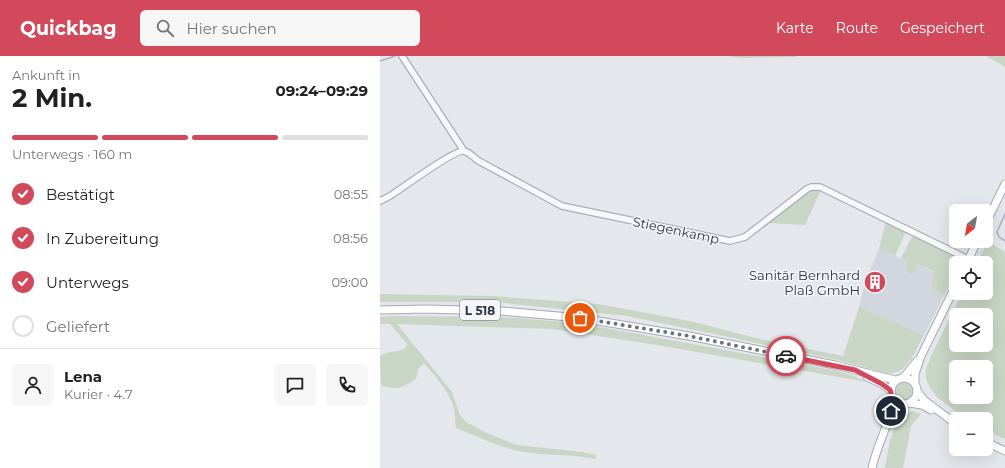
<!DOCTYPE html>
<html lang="de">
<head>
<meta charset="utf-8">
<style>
	body { margin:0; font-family:Montserrat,sans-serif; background:#f6f6f6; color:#202124; height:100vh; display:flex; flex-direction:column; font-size:15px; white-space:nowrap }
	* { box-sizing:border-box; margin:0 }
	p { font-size:13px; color:#757577 }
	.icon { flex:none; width:22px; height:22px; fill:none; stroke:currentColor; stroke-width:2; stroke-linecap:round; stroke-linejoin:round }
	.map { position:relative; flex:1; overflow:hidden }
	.panel { display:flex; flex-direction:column; background:#fff; width:380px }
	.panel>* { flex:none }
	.needle { width:26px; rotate:211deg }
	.tools { position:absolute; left:569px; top:148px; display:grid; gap:8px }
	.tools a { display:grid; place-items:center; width:44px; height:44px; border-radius:6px; background:#fff; box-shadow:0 4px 16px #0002; font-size:20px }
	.pin { position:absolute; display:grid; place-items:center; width:34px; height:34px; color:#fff; margin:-17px; border:2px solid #fff; border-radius:50%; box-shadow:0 1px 4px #0007 }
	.courier { position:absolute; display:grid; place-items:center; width:40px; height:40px; margin:-20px; border:3px solid #d1495b; border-radius:50%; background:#fff; color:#222; box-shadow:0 1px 5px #0007 }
	.overview em { font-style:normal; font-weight:700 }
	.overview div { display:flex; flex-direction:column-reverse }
	.overview { display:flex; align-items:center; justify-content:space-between; height:68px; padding:0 12px }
	h1 { font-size:26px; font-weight:700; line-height:30px }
	.bar { display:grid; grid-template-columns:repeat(4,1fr); gap:6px 4px; align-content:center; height:48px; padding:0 12px }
	.bar i { height:5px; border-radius:3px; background:#e0e0e0 }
	.bar .selected { background:#d1495b }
	.bar p { grid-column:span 4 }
	.line { display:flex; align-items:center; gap:10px; padding:0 12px; border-top:1px solid #e0e0e0 }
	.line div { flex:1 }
	.round { display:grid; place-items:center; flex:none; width:42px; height:42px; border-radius:6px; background:#f6f6f6 }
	ol { padding:0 12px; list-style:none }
	li { display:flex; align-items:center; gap:12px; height:44px }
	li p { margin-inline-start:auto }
	li .icon { padding:4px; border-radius:50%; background:#d1495b; color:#fff; stroke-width:4 }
	li:last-child { color:#757577 }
	li i { width:22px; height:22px; border:2px solid #e0e0e0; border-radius:50% }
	header { display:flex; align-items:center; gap:24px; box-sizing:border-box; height:56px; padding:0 20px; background:#d1495b; color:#fff }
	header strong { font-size:19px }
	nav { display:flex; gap:22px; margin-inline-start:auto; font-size:14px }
	.search { width:280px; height:36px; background:#f6f6f6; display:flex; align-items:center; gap:10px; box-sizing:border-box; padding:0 14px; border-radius:6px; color:#757577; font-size:15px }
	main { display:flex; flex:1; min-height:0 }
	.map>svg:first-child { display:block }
	.built { fill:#d2d6de }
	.green { fill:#c9d6c5; fill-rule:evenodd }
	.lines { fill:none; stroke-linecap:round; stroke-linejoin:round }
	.stream { stroke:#9fb4cc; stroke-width:1.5 }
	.minor-casing { stroke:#a9aeb7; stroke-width:8 }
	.major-casing { stroke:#a3abb8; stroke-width:9 }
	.minor { stroke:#f7f8fa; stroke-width:5.5 }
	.major { stroke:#fff; stroke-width:7 }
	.done { stroke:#6c737f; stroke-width:4; stroke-dasharray:0 7.2 }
	.route { stroke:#d1495b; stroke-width:5 }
	.labels { text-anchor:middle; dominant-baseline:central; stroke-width:3; stroke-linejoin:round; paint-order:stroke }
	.shield { fill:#f4f6f9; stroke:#676e7b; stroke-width:1 }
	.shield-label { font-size:12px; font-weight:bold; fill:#2b3445 }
	.street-label { font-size:13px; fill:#2b3445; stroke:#f4f6f9 }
	.poi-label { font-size:13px; fill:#2b3445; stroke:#f4f6f9; text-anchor:end }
</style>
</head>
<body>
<header>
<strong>Quickbag</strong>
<div class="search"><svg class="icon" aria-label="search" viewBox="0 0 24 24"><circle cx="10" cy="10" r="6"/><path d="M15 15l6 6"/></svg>Hier suchen</div>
<nav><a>Karte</a><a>Route</a><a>Gespeichert</a></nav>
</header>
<main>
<section class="panel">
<div class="overview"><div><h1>2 Min.</h1><p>Ankunft in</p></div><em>09:24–09:29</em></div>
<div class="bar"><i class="selected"></i><i class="selected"></i><i class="selected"></i><i></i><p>Unterwegs · 160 m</p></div>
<ol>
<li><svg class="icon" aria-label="check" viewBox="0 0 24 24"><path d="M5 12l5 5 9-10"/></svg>Bestätigt<p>08:55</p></li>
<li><svg class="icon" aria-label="check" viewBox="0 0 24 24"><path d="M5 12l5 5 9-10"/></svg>In Zubereitung<p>08:56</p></li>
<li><svg class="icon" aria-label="check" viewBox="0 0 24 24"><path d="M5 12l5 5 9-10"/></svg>Unterwegs<p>09:00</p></li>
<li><i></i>Geliefert</li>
</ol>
<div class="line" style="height:72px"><a class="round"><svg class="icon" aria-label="person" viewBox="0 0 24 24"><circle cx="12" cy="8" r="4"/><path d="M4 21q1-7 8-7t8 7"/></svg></a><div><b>Lena</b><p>Kurier · 4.7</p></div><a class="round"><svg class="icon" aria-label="chat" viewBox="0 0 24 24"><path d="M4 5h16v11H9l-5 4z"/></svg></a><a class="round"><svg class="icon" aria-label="phone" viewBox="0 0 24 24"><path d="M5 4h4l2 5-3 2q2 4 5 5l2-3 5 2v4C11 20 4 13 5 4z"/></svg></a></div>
</section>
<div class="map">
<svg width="625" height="412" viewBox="0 0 625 412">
	<rect width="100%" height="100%" fill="#e4e7ec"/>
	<path class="built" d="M499,192L524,204L532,219L538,208L555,217L551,226L554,227L551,233L564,240L544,279L479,251L485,227Z"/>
	<path class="green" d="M346,0H416L417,1L361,2Z
		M606,0H625V11Z
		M435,133L441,134L425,169L388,167L428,136Z
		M506,166L524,175L525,178L515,200L499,192Z
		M532,181H535L578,202L581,207H576V217L564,240L551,233L553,228L551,226L555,216L538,208L532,219L526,215L527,207L524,204L521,202Z
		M608,186L625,196V383L606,374V363H587L585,362L558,342L550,332L546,323V313L553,296L582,237H606V207H597ZM576,259H606V289H576ZM576,311H606V341H576Z
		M0,238L112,240L218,248L310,265L384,284L463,300L479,251L544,279L532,302L523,313L514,317H506L458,304L247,260L115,246H0Z
		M12,260L121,261L198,267L453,314L474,320L487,326L277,289L172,273L17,268L72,336L80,359L86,366L109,378L137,389L202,396L216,399V403C191,398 165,400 139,395C118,391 97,380 76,372C75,365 75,357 73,349C67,333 55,320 44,307L38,313L36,323C22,332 17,335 1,329L0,301C5,295 18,296 25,293L27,288L10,268H0V261Z
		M513 335a11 11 0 1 1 22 0a11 11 0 1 1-22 0Z
		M533,355L541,358L531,370L523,412H505C509,393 511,360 533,355Z"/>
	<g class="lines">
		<path class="stream" d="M0,5L15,0
			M625,158L617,176L619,181L625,185"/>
		<g class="minor-casing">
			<path id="minor" d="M22,0L84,95
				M0,145L10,140C21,133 75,93 84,95C88,96 94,101 97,104L182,150L350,185L365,181L427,133L431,131H440L588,203"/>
		</g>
		<g class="major-casing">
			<path id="major" d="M606,167L625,128
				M587,207L597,185
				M0,254L46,253L121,255L200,262L309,280L455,309L515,324
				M487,321L502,328L510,334
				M524,321L537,305
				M511 335a13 13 0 1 1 26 0a13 13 0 1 1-26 0Z
				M535,327V318L541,300L576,229
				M537,335L544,344L576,368
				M530,347L542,349L551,354
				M510,365L520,352L524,348
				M606,386L625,395
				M492,412C497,389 510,367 513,344"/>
		</g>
		<use href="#minor" class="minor"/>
		<use href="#major" class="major"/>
	</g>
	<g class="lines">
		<path class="done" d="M200,262L309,280L406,300"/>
		<path class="route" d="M406,300L475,314L502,328L510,334L513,344L511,355"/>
	</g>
	<defs>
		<g id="building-disc" transform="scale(1.15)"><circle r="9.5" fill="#d1495b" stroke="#f4f6f9"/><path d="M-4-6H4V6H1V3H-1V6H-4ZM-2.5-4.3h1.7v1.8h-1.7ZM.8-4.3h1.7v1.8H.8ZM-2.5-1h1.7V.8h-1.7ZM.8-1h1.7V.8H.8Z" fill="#fff"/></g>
	</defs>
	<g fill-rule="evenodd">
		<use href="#building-disc" x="495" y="226"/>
	</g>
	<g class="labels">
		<rect class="shield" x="80" y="244" width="40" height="20" rx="3"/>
		<g class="shield-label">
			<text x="100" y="254">L 518</text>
		</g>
		<g class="street-label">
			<text transform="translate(296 174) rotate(12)">Stiegenkamp</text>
		</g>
		<g class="poi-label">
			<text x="480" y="219">Sanitär Bernhard<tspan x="480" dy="15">Plaß GmbH</tspan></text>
		</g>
	</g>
</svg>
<div class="tools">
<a><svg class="needle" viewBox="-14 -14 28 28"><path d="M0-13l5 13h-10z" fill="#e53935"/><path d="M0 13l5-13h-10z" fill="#757577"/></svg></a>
<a><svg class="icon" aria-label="locate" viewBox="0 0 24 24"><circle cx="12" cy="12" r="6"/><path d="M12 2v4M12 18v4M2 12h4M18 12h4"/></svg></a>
<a><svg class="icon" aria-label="layers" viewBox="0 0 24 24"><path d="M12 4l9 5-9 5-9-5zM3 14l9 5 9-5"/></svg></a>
<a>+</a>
<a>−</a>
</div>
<div class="pin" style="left:200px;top:262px;background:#ea580c"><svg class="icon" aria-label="bag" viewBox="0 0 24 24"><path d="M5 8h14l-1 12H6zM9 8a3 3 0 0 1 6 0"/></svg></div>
<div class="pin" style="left:511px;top:355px;background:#1f2937"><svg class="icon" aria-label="home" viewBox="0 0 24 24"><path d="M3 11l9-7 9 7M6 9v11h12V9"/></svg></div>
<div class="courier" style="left:406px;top:300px"><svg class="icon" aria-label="car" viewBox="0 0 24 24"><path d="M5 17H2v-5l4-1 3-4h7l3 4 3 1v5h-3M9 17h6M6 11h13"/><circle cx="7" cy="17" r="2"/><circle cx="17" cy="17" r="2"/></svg></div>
</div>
</main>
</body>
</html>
